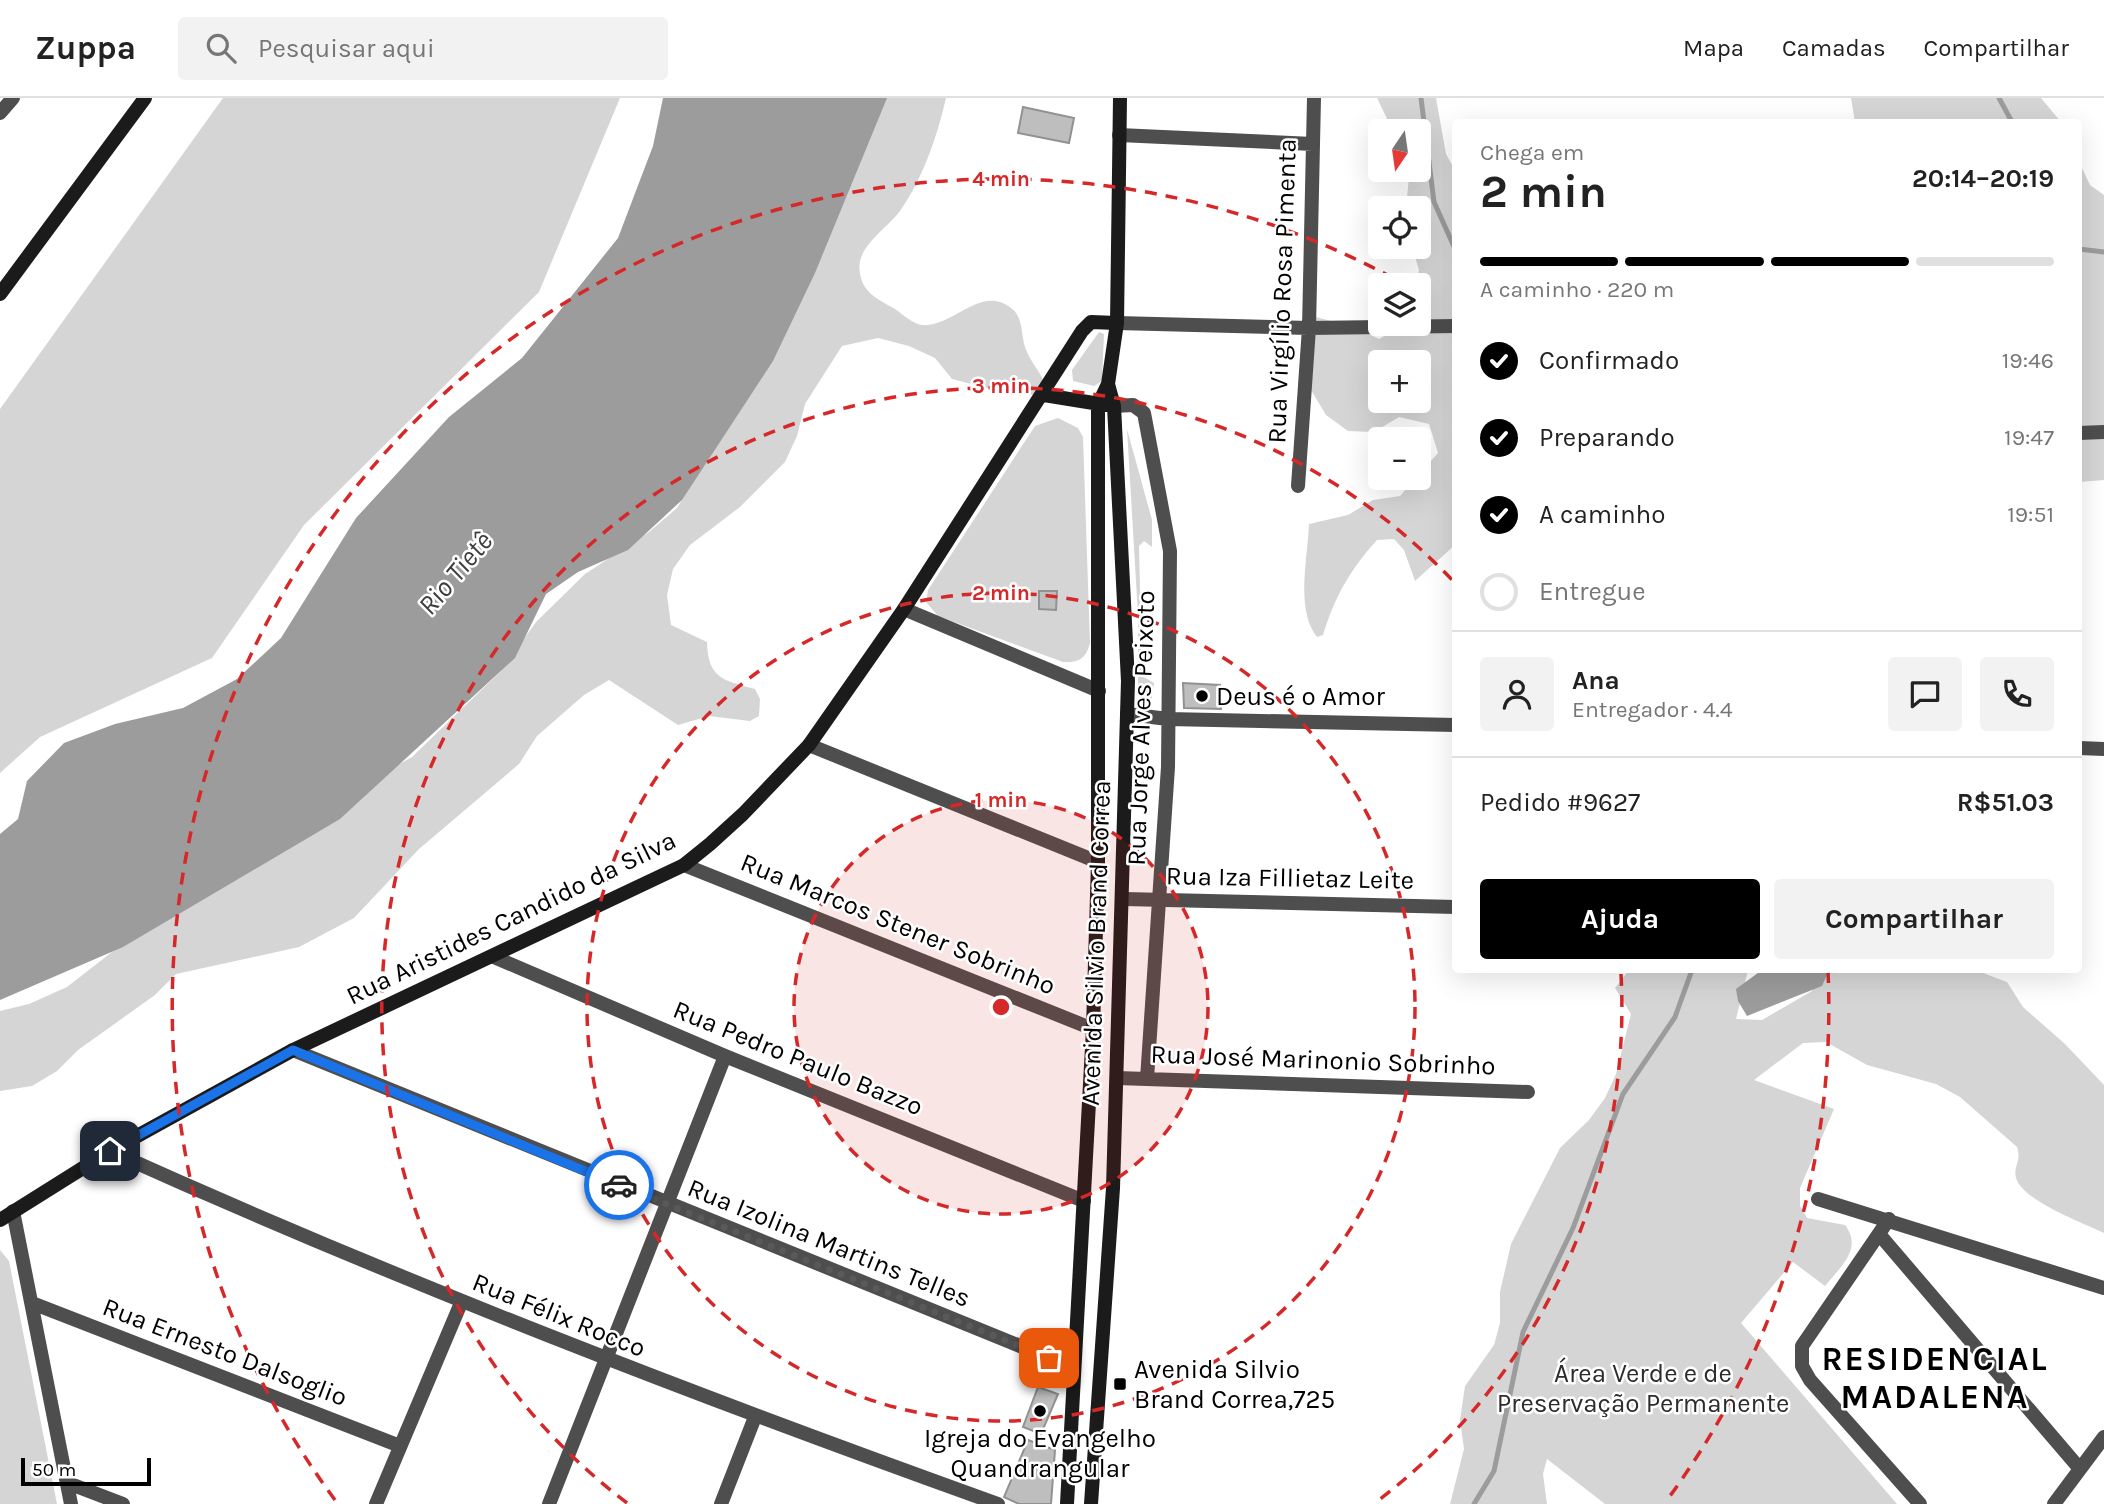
<!DOCTYPE html>
<html lang="pt">
<head>
<meta charset="utf-8">
<style>
	body { margin:0; font-family:Karla,sans-serif; background:#f2f2f2; color:#222; height:100vh; display:flex; flex-direction:column; font-size:26px; white-space:nowrap }
	* { box-sizing:border-box; margin:0 }
	p { font-size:23px; color:#767676 }
	.icon { flex:none; width:38px; height:38px; fill:none; stroke:currentColor; stroke-width:2; stroke-linecap:round; stroke-linejoin:round }
	.map { position:relative; flex:1; overflow:hidden }
	.side { position:absolute; left:1452px; top:21px; width:630px; height:854px; display:flex; flex-direction:column; background:#fff; border-radius:7px; box-shadow:0 7px 28px #0002 }
	.side>* { flex:none }
	.needle { width:46px; rotate:193deg }
	.controls { position:absolute; left:1368px; top:21px; display:grid; gap:14px }
	.controls a { display:grid; place-items:center; width:63px; height:63px; border-radius:7px; background:#fff; box-shadow:0 7px 28px #0002; font-size:35px }
	.scale { position:absolute; left:21px; bottom:18px; width:130px; box-sizing:border-box; padding-left:7px; border:4px solid #000; border-top:0; font-size:19px; line-height:24px; white-space:nowrap; color:#000; -webkit-text-stroke:5px #fff; paint-order:stroke }
	.pin { position:absolute; display:grid; place-items:center; width:60px; height:60px; color:#fff; margin:-30px; border-radius:14px; box-shadow:0 4px 10px #0006 }
	.courier { position:absolute; display:grid; place-items:center; width:70px; height:70px; margin:-35px; border:5px solid #1a73e8; border-radius:50%; background:#fff; color:#222; box-shadow:0 2px 9px #0007 }
	.head em { font-style:normal; font-weight:700 }
	.head div { display:flex; flex-direction:column-reverse }
	.head { display:flex; align-items:center; justify-content:space-between; height:119px; padding:0 28px }
	h1 { font-size:46px; font-weight:700; line-height:52px }
	.bar { display:grid; grid-template-columns:repeat(4,1fr); gap:10px 7px; align-content:center; height:84px; padding:0 28px }
	.bar i { height:9px; border-radius:5px; background:#e0e0e0 }
	.bar .on { background:#000 }
	.bar p { grid-column:span 4 }
	.line { display:flex; align-items:center; gap:18px; padding:0 28px; border-top:2px solid #e0e0e0 }
	.line div { flex:1 }
	.round { display:grid; place-items:center; flex:none; width:74px; height:74px; border-radius:7px; background:#f2f2f2 }
	ol { padding:0 28px; list-style:none }
	li { display:flex; align-items:center; gap:21px; height:77px }
	li p { margin-inline-start:auto }
	li .icon { padding:7px; border-radius:50%; background:#000; color:#fff; stroke-width:4 }
	li:last-child { color:#767676 }
	li i { width:38px; height:38px; border:4px solid #e0e0e0; border-radius:50% }
	.action { display:flex; gap:14px; margin-top:auto; padding:14px 28px }
	.action a { flex:1; height:80px; border-radius:7px; background:#000; color:#fff; font-size:28px; font-weight:700; line-height:80px; text-align:center }
	.action a+a { background:#f2f2f2; color:#222 }
	header { display:flex; align-items:center; gap:42px; box-sizing:border-box; height:98px; padding:0 35px; background:#fff; border-bottom:2px solid #e0e0e0 }
	header strong { font-size:33px }
	nav { display:flex; gap:38px; margin-inline-start:auto; font-size:24px }
	.search { width:490px; height:63px; background:#f2f2f2; display:flex; align-items:center; gap:18px; box-sizing:border-box; padding:0 24px; border-radius:7px; color:#767676; font-size:26px }
	.map>svg:first-child { display:block }
	.green { fill:#d5d5d5; fill-rule:evenodd }
	.water { fill:#9c9c9c }
	.lines { fill:none; stroke-linecap:round; stroke-linejoin:round }
	.stream { stroke:#9c9c9c; stroke-width:5 }
	.building { fill:#bebebe; stroke:#929292; stroke-width:2 }
	.street { stroke:#4e4e4e; stroke-width:14 }
	.secondary { stroke:#1b1b1b; stroke-width:14 }
	.done { stroke:#595959; stroke-width:7; stroke-dasharray:0 12.6 }
	.route { stroke:#1a73e8; stroke-width:9 }
	.ring { fill:none; stroke:#d62828; stroke-width:3.5; stroke-dasharray:12 9 }
	.poi-dot { fill:#000; stroke:#fff; stroke-width:2.5 }
	.labels { text-anchor:middle; dominant-baseline:central; stroke-width:5; stroke-linejoin:round; paint-order:stroke }
	.street-label { font-size:26px; fill:#000; stroke:#fff }
	.poi-label { font-size:26px; fill:#000; stroke:#fff; text-anchor:start }
	.park-label { font-size:26px; fill:#2c2c2c; stroke:#fff }
	.water-label { font-size:28px; font-style:italic; fill:#3d3d3d; stroke:#fff }
	.district-label { font-size:33px; font-weight:bold; letter-spacing:2px; fill:#000; stroke:#fff }
	.centre { fill:#d62828; stroke:#fff; stroke-width:3.5 }
	.ring-label { font-size:21px; text-anchor:middle; font-weight:bold; fill:#d62828; stroke:#fff; stroke-width:5; stroke-linejoin:round; paint-order:stroke }
</style>
</head>
<body>
<header>
<strong>Zuppa</strong>
<div class="search"><svg class="icon" aria-label="search" viewBox="0 0 24 24"><circle cx="10" cy="10" r="6"/><path d="M15 15l6 6"/></svg>Pesquisar aqui</div>
<nav><a>Mapa</a><a>Camadas</a><a>Compartilhar</a></nav>
</header>
<div class="map">
<svg width="2104" height="1406" viewBox="0 0 2104 1406">
	<rect width="100%" height="100%" fill="#fff"/>
	<path class="green" d="M223,0H620L539,194L304,427L212,560L40,639L0,675V311Z
		M863,0H946C937,39 923,80 900,113C888,129 865,143 860,163C858,171 861,183 865,189C871,199 885,205 895,211C902,216 913,226 922,227C952,230 981,186 1011,210C1025,220 1020,241 1027,254C1034,270 1046,279 1047,297L1010,296L952,281L935,260L909,248L878,240L842,248L805,306L797,338L785,364L740,409L690,447L673,471L667,497L671,527L707,544C708,581 723,582 755,591L760,601L759,618L750,623L709,618L678,627L609,582L584,597L537,638L519,666L419,751L354,820L299,849L176,876L155,897L78,952L57,973L32,988L0,993V913L29,906L67,889L112,854L194,804L323,709L412,659L501,573L536,524L585,476L649,434L677,410L744,301Z
		M1377,0H1436L1446,56L1456,74V446L1415,483L1404,452L1394,441L1377,442C1350,472 1335,498 1323,537L1317,539C1295,512 1308,459 1309,426L1348,417L1373,402L1400,398L1438,355L1429,326L1399,319L1374,334L1348,333L1326,317L1311,292L1312,218L1354,229L1379,241L1405,226H1419V187H1415L1419,172L1412,149H1419V110H1406L1409,79L1404,72H1419V33H1393ZM1381,264H1419V303H1381Z
		M1851,0H2041L2061,24H1855Z
		M2079,64L2090,87L2104,97V382L2079,384Z
		M1099,234L1104,236L1102,283L1094,288L1073,283L1072,272Z
		M1058,320L1078,330L1083,339L1090,545C1086,561 1078,565 1063,564L938,518L926,504L928,492L1035,328Z
		M1127,331L1152,422V449L1144,443L1139,448L1142,578L1154,585L1151,605L1144,606L1138,601V517Z
		M1629,872H1748L1736,921L1762,922L1812,893L1822,872H1975L2007,884L2023,909L2065,946L2104,987V1135C2083,1125 2023,1103 2016,1080C2013,1068 2022,1063 2017,1049L1960,999L1936,986L1867,967L1826,944L1803,945L1754,982L1834,1011L1800,1090V1108L1807,1120L1845,1127C1863,1151 1841,1168 1825,1188L1793,1164L1741,1225L1897,1406H1605L1547,1361L1543,1376L1547,1406H1450L1464,1351L1460,1322L1465,1288L1494,1247L1500,1225V1194L1511,1146L1560,1050L1589,1022L1605,1000L1616,976L1631,916L1615,890Z
		M0,1152L9,1163L57,1406H0Z"/>
	<path class="water" d="M663,0H887L815,175L773,263L682,402L628,452L578,474L546,496L515,560L340,721L123,849L0,902V736L18,721L27,683L64,645L115,626L183,610L237,581L281,540L356,420L449,319L522,260L618,140L653,48Z
		M1762,872H1829L1822,888L1747,918L1738,903L1736,891Z"/>
	<g class="lines">
		<path class="stream" d="M1421,0L1434,104L1456,153
			M1999,0L2012,24
			M2079,151L2104,154
			M1474,1406L1494,1373L1523,1234L1573,1130L1623,996L1675,919L1692,872"/>
	</g>
	<path class="building" d="M1023,9L1074,20L1069,45L1018,35Z
		M1039,493H1057L1056,512L1039,511Z
		M1183,585L1220,587L1221,611L1184,610Z
		M1038,1289L1058,1296L1041,1336L1023,1329Z
		M1028,1342L1055,1352L1051,1406H1019L1004,1399Z"/>
	<g class="lines">
		<path class="street" d="M0,15L13,0
			M1119,37L1313,46
			M1117,225L1309,230L1456,228
			M1114,308L1133,307L1144,315L1170,453L1168,669L1147,981
			M2079,335L2104,334
			M1298,388L1309,230L1314,0
			M904,511L1099,593
			M1127,616L1168,621L1456,627
			M809,647L1098,764
			M2079,650L2104,651
			M684,767L1093,931
			M1124,801L1456,809
			M494,859L725,958L1084,1103
			M293,952L1074,1270
			M1117,980L1528,994
			M110,1053C401,1184 697,1298 998,1406
			M1818,1101L2104,1190
			M13,1113L71,1406
			M1889,1121L1802,1248V1268L1810,1282L1920,1406
			M1879,1136L2080,1371
			M32,1205L400,1348
			M68,1385L123,1406
			M376,1406L461,1205
			M549,1406L725,958
			M721,1406L755,1319
			M2054,1406L2104,1339"/>
		<path class="secondary" d="M0,196L145,0
			M1044,297L1106,307
			M0,1122L110,1053L293,952L684,767L710,746L743,716L809,647L904,511L1082,233L1091,224L1117,225
			M1067,1406L1093,931L1098,764V307L1108,286L1117,225L1120,0
			M1091,1406L1113,1090L1128,583L1114,308L1108,286"/>
	</g>
	<g class="lines">
		<path class="done" d="M619,1087L1049,1260"/>
		<path class="route" d="M110,1053L293,952L619,1087"/>
	</g>
	<circle cx="1001" cy="909" r="207" fill="#d62828" fill-opacity=".12"/>
	<g class="ring">
		<circle cx="1001" cy="909" r="207"/>
		<circle cx="1001" cy="909" r="414"/>
		<path d="M627 1405A621 621 0 1 1 1455 485M1621 876A621 621 0 0 1 1375 1405"/>
		<path d="M335 1402A828 828 0 0 1 1402 185M1828 873A828 828 0 0 1 1667 1402"/>
	</g>
	<g class="poi-dot">
		<circle cx="1202" cy="598" r="7"/>
		<rect x="1113" y="1279" width="14" height="14" rx="3.5"/>
		<circle cx="1040" cy="1313" r="7"/>
	</g>
	<g class="labels">
		<g class="street-label">
			<text transform="translate(1282 193) rotate(-88)">Rua Virgílio Rosa Pimenta</text>
			<text transform="translate(1141 630) rotate(-88)">Rua Jorge Alves Peixoto</text>
			<text transform="translate(1290 780) rotate(1)">Rua Iza Fillietaz Leite</text>
			<text transform="translate(511 820) rotate(-26)">Rua Aristides Candido da Silva</text>
			<text transform="translate(898 826) rotate(22)">Rua Marcos Stener Sobrinho</text>
			<text transform="translate(1096 845) rotate(-88)">Avenida Silvio Brand Correa</text>
			<text transform="translate(798 960) rotate(22)">Rua Pedro Paulo Bazzo</text>
			<text transform="translate(1323 962) rotate(2)">Rua José Marinonio Sobrinho</text>
			<text transform="translate(829 1145) rotate(22)">Rua Izolina Martins Telles</text>
			<text transform="translate(559 1217) rotate(22)">Rua Félix Rocco</text>
			<text transform="translate(225 1254) rotate(21)">Rua Ernesto Dalsoglio</text>
		</g>
		<g class="poi-label">
			<text x="1216" y="598">Deus é o Amor</text>
			<text x="1134" y="1271">Avenida Silvio<tspan x="1134" dy="30">Brand Correa,725</tspan></text>
			<text x="1040" y="1340" text-anchor="middle">Igreja do Evangelho<tspan x="1040" dy="30">Quandrangular</tspan></text>
		</g>
		<g class="park-label">
			<text x="1643" y="1275">Área Verde e de<tspan x="1643" dy="30">Preservação Permanente</tspan></text>
		</g>
		<g class="water-label">
			<text transform="translate(455 475) rotate(-50)">Rio Tietê</text>
		</g>
		<g class="district-label">
			<text x="1935" y="1261">RESIDENCIAL<tspan x="1935" dy="38">MADALENA</tspan></text>
		</g>
	</g>
	<circle cx="1001" cy="909" r="10" class="centre"/>
	<g class="ring-label">
		<text x="1001" y="88">4 min</text>
		<text x="1001" y="295">3 min</text>
		<text x="1001" y="502">2 min</text>
		<text x="1001" y="709">1 min</text>
	</g>
</svg>
<div class="controls">
<a><svg class="needle" viewBox="-14 -14 28 28"><path d="M0-13l5 13h-10z" fill="#e53935"/><path d="M0 13l5-13h-10z" fill="#767676"/></svg></a>
<a><svg class="icon" aria-label="locate" viewBox="0 0 24 24"><circle cx="12" cy="12" r="6"/><path d="M12 2v4M12 18v4M2 12h4M18 12h4"/></svg></a>
<a><svg class="icon" aria-label="layers" viewBox="0 0 24 24"><path d="M12 4l9 5-9 5-9-5zM3 14l9 5 9-5"/></svg></a>
<a>+</a>
<a>−</a>
</div>
<div class="scale">50 m</div>
<div class="pin" style="left:1049px;top:1260px;background:#ea580c"><svg class="icon" aria-label="bag" viewBox="0 0 24 24"><path d="M5 8h14l-1 12H6zM9 8a3 3 0 0 1 6 0"/></svg></div>
<div class="pin" style="left:110px;top:1053px;background:#1f2937"><svg class="icon" aria-label="home" viewBox="0 0 24 24"><path d="M3 11l9-7 9 7M6 9v11h12V9"/></svg></div>
<div class="courier" style="left:619px;top:1087px"><svg class="icon" aria-label="car" viewBox="0 0 24 24"><path d="M5 17H2v-5l4-1 3-4h7l3 4 3 1v5h-3M9 17h6M6 11h13"/><circle cx="7" cy="17" r="2"/><circle cx="17" cy="17" r="2"/></svg></div>
<section class="side">
<div class="head"><div><h1>2 min</h1><p>Chega em</p></div><em>20:14–20:19</em></div>
<div class="bar"><i class="on"></i><i class="on"></i><i class="on"></i><i></i><p>A caminho · 220 m</p></div>
<ol>
<li><svg class="icon" aria-label="check" viewBox="0 0 24 24"><path d="M5 12l5 5 9-10"/></svg>Confirmado<p>19:46</p></li>
<li><svg class="icon" aria-label="check" viewBox="0 0 24 24"><path d="M5 12l5 5 9-10"/></svg>Preparando<p>19:47</p></li>
<li><svg class="icon" aria-label="check" viewBox="0 0 24 24"><path d="M5 12l5 5 9-10"/></svg>A caminho<p>19:51</p></li>
<li><i></i>Entregue</li>
</ol>
<div class="line" style="height:126px"><a class="round"><svg class="icon" aria-label="person" viewBox="0 0 24 24"><circle cx="12" cy="8" r="4"/><path d="M4 21q1-7 8-7t8 7"/></svg></a><div><b>Ana</b><p>Entregador · 4.4</p></div><a class="round"><svg class="icon" aria-label="chat" viewBox="0 0 24 24"><path d="M4 5h16v11H9l-5 4z"/></svg></a><a class="round"><svg class="icon" aria-label="phone" viewBox="0 0 24 24"><path d="M5 4h4l2 5-3 2q2 4 5 5l2-3 5 2v4C11 20 4 13 5 4z"/></svg></a></div>
<div class="line" style="height:91px"><div>Pedido #9627</div><b>R$51.03</b></div>
<div class="action"><a>Ajuda</a><a>Compartilhar</a></div>
</section>
</div>
</body>
</html>
